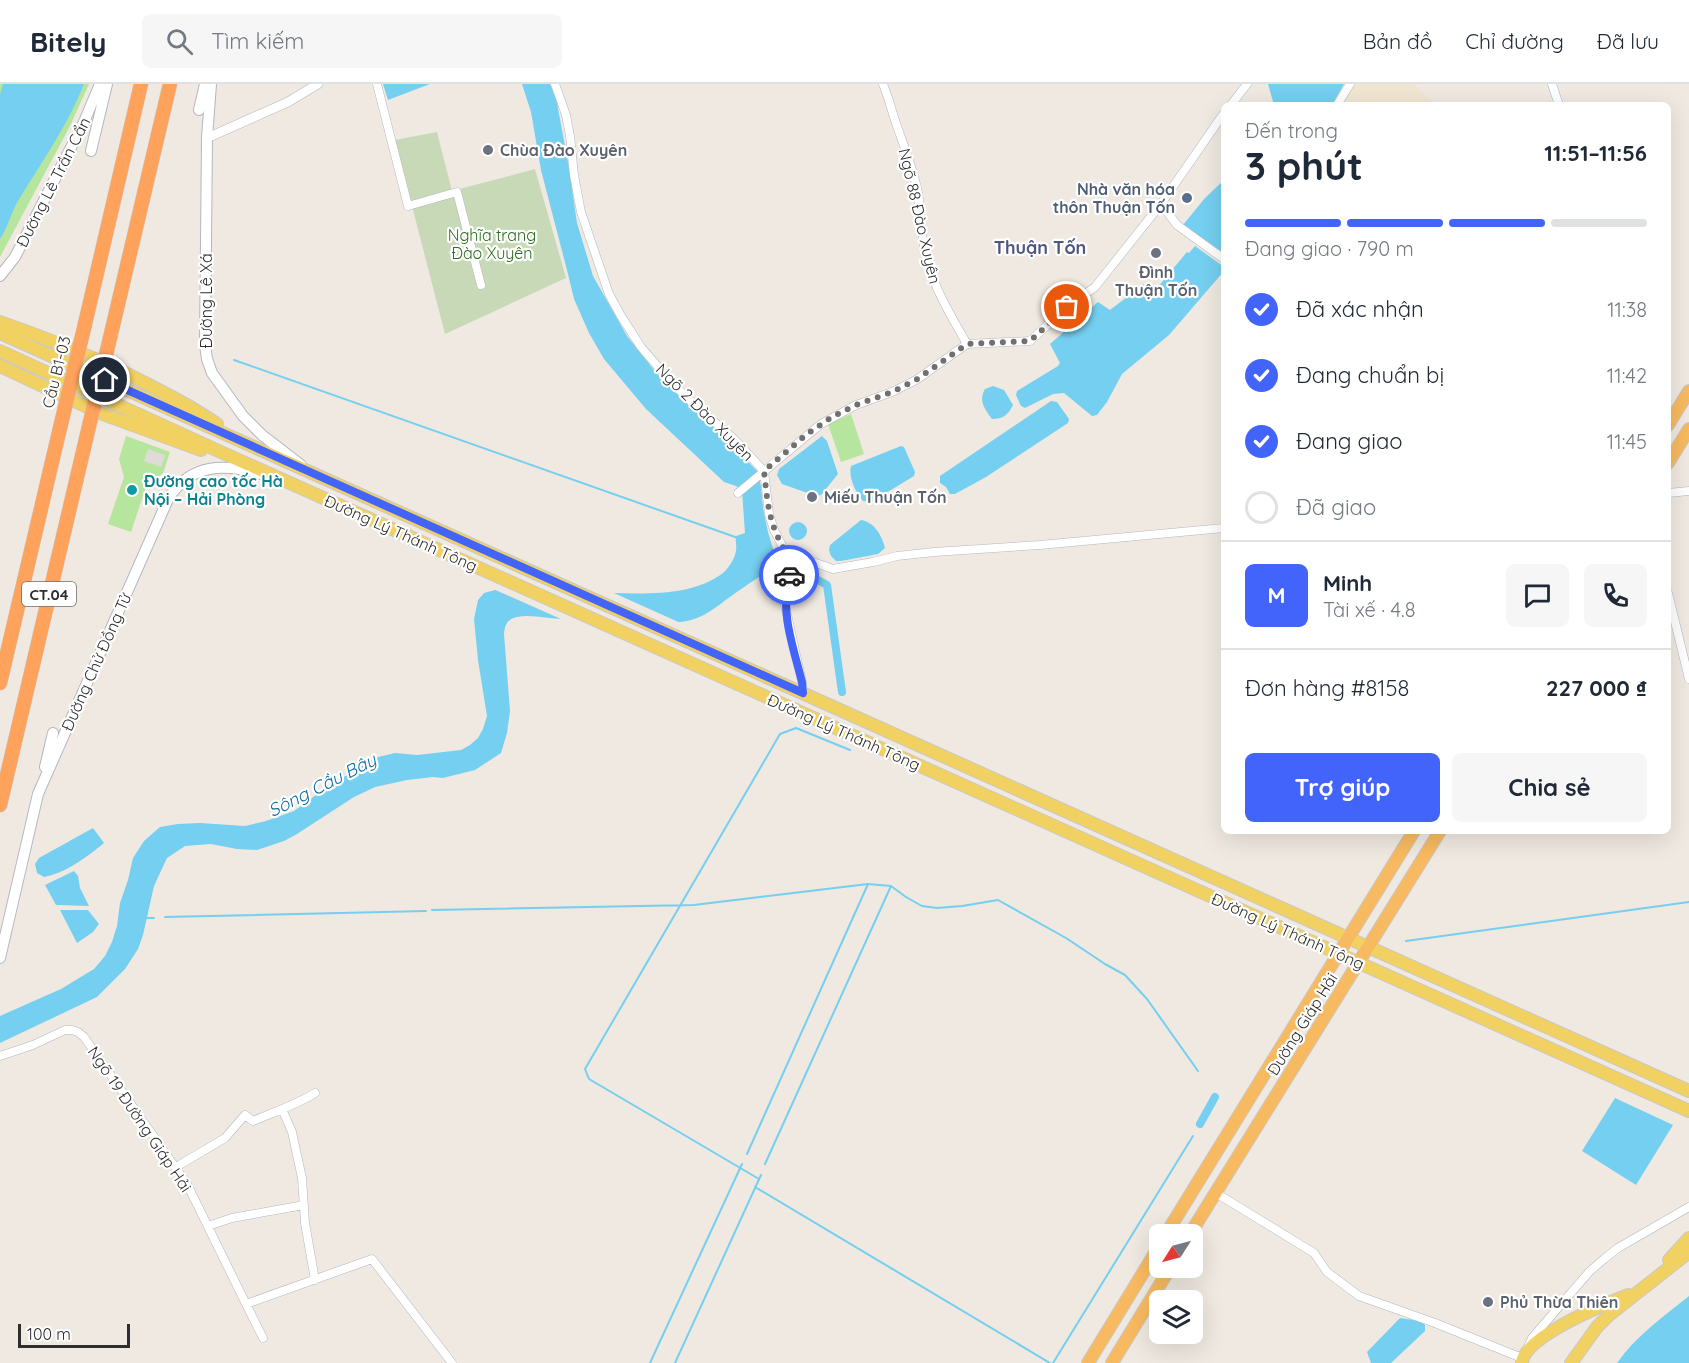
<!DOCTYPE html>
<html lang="vi">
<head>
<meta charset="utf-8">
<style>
	body { margin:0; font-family:Quicksand,sans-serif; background:#f6f6f7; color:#1f2937; height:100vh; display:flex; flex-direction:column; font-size:22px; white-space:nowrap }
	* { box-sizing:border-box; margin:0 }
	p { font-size:20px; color:#747a83 }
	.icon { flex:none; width:33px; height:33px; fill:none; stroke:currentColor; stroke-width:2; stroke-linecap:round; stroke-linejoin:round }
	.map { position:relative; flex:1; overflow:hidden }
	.panel { position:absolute; left:1221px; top:18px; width:450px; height:732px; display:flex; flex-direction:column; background:#fff; border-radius:9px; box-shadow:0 6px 24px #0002 }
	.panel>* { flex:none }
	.needle { width:39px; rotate:234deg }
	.tools { position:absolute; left:1149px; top:1140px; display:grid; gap:12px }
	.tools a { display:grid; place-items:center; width:54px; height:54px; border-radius:9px; background:#fff; box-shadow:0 6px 24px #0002; font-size:30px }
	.scale { position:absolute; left:18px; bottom:15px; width:112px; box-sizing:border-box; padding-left:6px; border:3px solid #2e2e2e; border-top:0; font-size:16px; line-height:21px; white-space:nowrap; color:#2e2e2e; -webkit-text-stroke:4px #fff; paint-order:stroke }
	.pin { position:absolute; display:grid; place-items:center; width:51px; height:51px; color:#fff; margin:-26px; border:3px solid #fff; border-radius:50%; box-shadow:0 2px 6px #0007 }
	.courier { position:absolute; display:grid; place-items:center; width:60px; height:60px; margin:-30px; border:4px solid #4264fb; border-radius:50%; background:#fff; color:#222; box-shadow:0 2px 8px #0007 }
	.summary em { font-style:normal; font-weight:800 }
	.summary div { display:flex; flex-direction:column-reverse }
	.summary { display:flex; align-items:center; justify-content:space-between; height:102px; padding:0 24px }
	h1 { font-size:39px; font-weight:800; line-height:45px }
	.bar { display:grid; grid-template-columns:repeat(4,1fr); gap:9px 6px; align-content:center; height:72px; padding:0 24px }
	.bar i { height:8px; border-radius:4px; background:#e0e1e3 }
	.bar .current { background:#4264fb }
	.bar p { grid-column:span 4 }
	.line { display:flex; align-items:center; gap:15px; padding:0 24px; border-top:2px solid #e0e1e3 }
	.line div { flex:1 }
	.round { display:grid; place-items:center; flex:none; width:63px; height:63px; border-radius:9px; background:#f6f6f7 }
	ol { padding:0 24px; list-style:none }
	li { display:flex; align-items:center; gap:18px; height:66px }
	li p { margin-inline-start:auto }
	li .icon { padding:6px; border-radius:50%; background:#4264fb; color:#fff; stroke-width:4 }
	li:last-child { color:#747a83 }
	li i { width:33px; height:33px; border:3px solid #e0e1e3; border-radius:50% }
	.button { display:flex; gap:12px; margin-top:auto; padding:12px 24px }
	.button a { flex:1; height:69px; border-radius:9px; background:#4264fb; color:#fff; font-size:24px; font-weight:800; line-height:69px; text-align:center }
	.button a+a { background:#f6f6f7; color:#1f2937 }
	header { display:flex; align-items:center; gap:36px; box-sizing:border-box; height:84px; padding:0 30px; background:#fff; border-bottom:2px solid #e0e1e3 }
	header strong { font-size:28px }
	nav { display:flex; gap:33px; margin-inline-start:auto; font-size:21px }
	.search { width:420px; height:54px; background:#f6f6f7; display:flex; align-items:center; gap:15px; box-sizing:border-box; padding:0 21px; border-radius:9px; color:#747a83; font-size:22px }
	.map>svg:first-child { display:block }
	.education { fill:#f0e6d1 }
	.green { fill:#b6e59e }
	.cemetery { fill:#c8d9b8 }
	.plaza { fill:#dfdcd8 }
	.water { fill:#75cff0 }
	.pier { fill:#efe9e1 }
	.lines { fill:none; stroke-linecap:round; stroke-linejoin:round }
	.stream { stroke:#75cff0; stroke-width:2 }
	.canal { stroke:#75cff0; stroke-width:8 }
	.minor-casing { stroke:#b4b7c1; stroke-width:9 }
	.tertiary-casing { stroke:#b4b7c1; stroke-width:10 }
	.secondary-casing { stroke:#b4b7c1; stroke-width:12 }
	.primary-casing { stroke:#c9c9c9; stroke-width:14 }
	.trunk-casing { stroke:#c9c9c9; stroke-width:14 }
	.motorway-casing { stroke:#c9c9c9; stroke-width:15 }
	.minor { stroke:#fff; stroke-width:8 }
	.tertiary { stroke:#fff; stroke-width:9 }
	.secondary { stroke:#fff; stroke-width:10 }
	.primary { stroke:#f2d163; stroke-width:12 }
	.trunk { stroke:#f8ba60; stroke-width:12 }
	.motorway { stroke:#ffa35c; stroke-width:14 }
	.motorway-bridge-casing { stroke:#c9c9c9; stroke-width:15; stroke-linecap:butt }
	.motorway-bridge { stroke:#ffa35c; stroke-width:14 }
	.done { stroke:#726f6d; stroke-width:6; stroke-dasharray:0 10.8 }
	.route { stroke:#4264fb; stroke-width:8 }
	.worship-dot { fill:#6b7280; stroke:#fff; stroke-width:2 }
	.service-dot { fill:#5c6f8a; stroke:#fff; stroke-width:2 }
	.culture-dot { fill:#0f9aa8; stroke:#fff; stroke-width:2 }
	.labels { text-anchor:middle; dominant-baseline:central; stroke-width:4.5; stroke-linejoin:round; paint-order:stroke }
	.shield { fill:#fff; stroke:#6d6d6d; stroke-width:1.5 }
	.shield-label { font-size:15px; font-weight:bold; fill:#2e2e2e }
	.worship-label { font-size:16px; font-weight:bold; fill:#5b616d; stroke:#fff; text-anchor:start }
	.street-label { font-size:16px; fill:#2e2e2e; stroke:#fff }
	.service-label { font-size:16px; font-weight:bold; fill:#4e5e75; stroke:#fff; text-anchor:end }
	.park-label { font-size:16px; fill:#2c6e1b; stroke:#fff }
	.culture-label { font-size:16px; font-weight:bold; fill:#0d838f; stroke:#fff; text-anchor:start }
	.neighbourhood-label { font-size:18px; font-weight:bold; fill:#4d5680; stroke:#fff }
	.water-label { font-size:18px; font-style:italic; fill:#0d6fa3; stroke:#fff }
</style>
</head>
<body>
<header>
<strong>Bitely</strong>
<div class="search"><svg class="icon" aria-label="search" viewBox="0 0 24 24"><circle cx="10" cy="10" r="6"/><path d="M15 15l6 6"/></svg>Tìm kiếm</div>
<nav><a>Bản đồ</a><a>Chỉ đường</a><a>Đã lưu</a></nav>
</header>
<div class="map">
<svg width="1689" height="1279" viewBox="0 0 1689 1279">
	<rect width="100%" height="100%" fill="#efe9e1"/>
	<path class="education" d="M1354,0H1414L1435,21H1341Z"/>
	<path class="green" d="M0,0H89L70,42L0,173Z
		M851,330L864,370L841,378L828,340Z
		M126,352L170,368L163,389L146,403L131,448L108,440L124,393L119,375Z"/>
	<path class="cemetery" d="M437,48L452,107L535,85L566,194L445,250L395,56Z"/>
	<path class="plaza" d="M148,365L165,371L161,383L144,377Z"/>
	<path class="water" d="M3,0H84C68,41 41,79 18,117C11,129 8,143 0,155V10Z
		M383,0H430L388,16Z
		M522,0H550L556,14L568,78L577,139L593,192L627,252L657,290L719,348L757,387L761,402L763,424L768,448L777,478C764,491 749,499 734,510C717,522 703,536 680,538C641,537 602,537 563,535C549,535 531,530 517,533C507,535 505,541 504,550L510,627L507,649L501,669L475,686L443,694L433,693L407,696L375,703L354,713L297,750L284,757L257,766L237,765L211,760L185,762L167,774L160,789L154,802L143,851L138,865L125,885L97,913L0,959V932L61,905L94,885L105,872L112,858L117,842L120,819L128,796L133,774L144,757L160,743L178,740L200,739L245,742L266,737L294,727L335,697L352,689L374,674L395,669L417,671L461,666L470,661L478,654L483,645L487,632L478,576L474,535L478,516L484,509L495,506C526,506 556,507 587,508C629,509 688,516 723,489C728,485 736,473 736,466C737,461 735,457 736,452L745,449L742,407L736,402L724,398L646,325L604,275L589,249L574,215L568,190L541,86L531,28Z
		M1268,0H1344L1332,21H1274Z
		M1224,96V169L1183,141L1205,114Z
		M1195,162L1224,183V187L1169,251L1122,290L1107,318L1097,331L1092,332L1064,309L1053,310L1025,324L1021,322L1016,311L1017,307L1058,282L1060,279L1050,260L1098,218L1110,226L1144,200L1152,210L1187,168L1189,169Z
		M993,302L1004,306L1013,321C1008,331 1003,335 992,335C985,325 978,317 985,305Z
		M1051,317L1057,318L1069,335L1068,339L986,393L955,410H950L946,403L940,399V392Z
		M822,352L827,357L838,390L821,411L816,412L782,400L777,391L779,385Z
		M901,362L904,363L915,388L914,392L871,418L863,417C856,409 848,393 851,382Z
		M861,436C874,438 882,451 885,464L878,470L841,477H836L831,472L829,466L830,461Z
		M789 447a9 9 0 1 1 18 0a9 9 0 1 1-18 0Z
		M93,744L104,759C87,773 66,789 44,793L37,789L35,780L39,774Z
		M74,787L78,792L80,804L89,822L56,821L45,801Z
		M60,826H88L99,840L93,848L77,859Z
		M1615,1014L1673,1041L1636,1101L1582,1067Z
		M1689,1212V1279H1617C1636,1252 1663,1233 1689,1212Z
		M1400,1234L1420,1237L1425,1241V1247L1391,1279H1371L1367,1268Z"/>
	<path class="pier" d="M495,503L605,505L685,541L570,539L491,504Z"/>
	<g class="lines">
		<path class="stream" d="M234,276L738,454
			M432,826L694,821L868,800L891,802L906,813L922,822L937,824L962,822L998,816L1066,854L1105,880L1125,891L1147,915L1198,987
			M165,833L426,827
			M145,834H154
			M1406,857L1689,818
			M747,1070L868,800
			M765,1080L891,802
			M759,1095L589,995L585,985L780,650L796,644L850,666
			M755,1103L1050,1279
			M650,1279L742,1080
			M675,1279L761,1091
			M1053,1279L1193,1052"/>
		<path class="canal" d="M765,478L805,489L827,501L842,608
			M1200,1040L1215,1013"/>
		<g class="minor-casing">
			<path id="minor" d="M377,0L408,122L457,108L481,201
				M555,0L566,31L570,52L574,91L581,128L609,210L621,232L641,263L665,291L686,313L734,355L764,387
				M883,0C887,10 890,19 893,30C901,56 913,82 918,109C921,129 921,149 925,168C933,203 950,230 967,260
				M1552,0L1559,21
				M1231,21L1247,0
				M1337,21L1350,0
				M1161,120L1177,141L1224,175
				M764,387L769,430L774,446L786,469L791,473L810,477L833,485L873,478L897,472L934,468L1040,461L1224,444
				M738,409L821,340L856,321L892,308L916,296L967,260L1030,257L1067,223L1095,203L1161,120L1224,29
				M1668,409L1689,407
				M793,474L785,507V521L802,598L803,609
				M1668,509L1689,595
				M0,972L33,961L65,946H72L78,948L84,953L187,1100L246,1220L372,1175L452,1279
				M282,1025L292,1048L302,1094L305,1139L315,1196
				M176,1083L225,1054L245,1031L253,1037C274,1028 296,1021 315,1009
				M1216,1109L1314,1169L1327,1188L1359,1212L1435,1239L1522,1274
				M208,1142L232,1134L304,1121
				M246,1220L263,1254
				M1528,1263L1532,1254L1590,1187L1604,1175L1618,1164L1689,1123"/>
		</g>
		<g class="tertiary-casing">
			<path id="tertiary" d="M207,54L288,18L318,0"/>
		</g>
		<g class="secondary-casing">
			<path id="secondary" d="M211,0L207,54L205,261L207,275L212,289L243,332L262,351L301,381
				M199,26L205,0
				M91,67L107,0
				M0,192L15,173L84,38L100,0
				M45,683L53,649
				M0,874L38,710L169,413C192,380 223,379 260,390"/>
		</g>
		<g class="primary-casing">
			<path id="primary" d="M0,238C52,256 104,277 153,303C175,314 197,326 217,340
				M0,249L1689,1007
				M0,267L223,369L1689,1027
				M0,282L100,329L201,366
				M1669,1176L1689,1154
				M1522,1279C1524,1252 1605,1220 1628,1211
				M1571,1279L1597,1243L1609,1231L1689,1168"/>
		</g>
		<g class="trunk-casing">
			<path id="trunk" d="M1668,341L1689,307
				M1668,379L1689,345
				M1166,1150L1414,747
				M1190,1150L1440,747
				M1088,1279L1160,1161
				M1112,1279L1170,1184"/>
		</g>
		<g class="motorway-casing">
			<path id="motorway" d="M85,240L141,0
				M110,254L170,0
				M0,599L60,344
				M0,721L86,355"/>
		</g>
		<use href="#minor" class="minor"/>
		<use href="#tertiary" class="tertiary"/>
		<use href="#secondary" class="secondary"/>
		<use href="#primary" class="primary"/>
		<use href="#trunk" class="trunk"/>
		<use href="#motorway" class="motorway"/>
		<g class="motorway-bridge-casing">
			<path id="motorway-bridge" d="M60,344L85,240
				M86,355L110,254"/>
		</g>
		<use href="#motorway-bridge" class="motorway-bridge"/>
	</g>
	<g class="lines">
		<path class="done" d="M789,491L793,474C786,470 784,465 781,459C768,436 767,413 764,387L807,350L832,333L856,321L892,308L916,296L967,260L1030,257L1067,223"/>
		<path class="route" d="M105,296L803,609L802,598C793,562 780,529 789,491"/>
	</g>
	<g class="worship-dot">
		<circle cx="488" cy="66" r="6"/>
		<circle cx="1156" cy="169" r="6"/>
		<circle cx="812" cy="413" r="6"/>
		<circle cx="1488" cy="1218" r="6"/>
	</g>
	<circle class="service-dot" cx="1187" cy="114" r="6"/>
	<circle class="culture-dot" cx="132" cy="406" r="6"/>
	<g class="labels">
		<rect class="shield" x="22" y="498" width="54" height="24" rx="4.5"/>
		<g class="shield-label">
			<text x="49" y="510">CT.04</text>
		</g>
		<g class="worship-label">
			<text x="500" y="66">Chùa Đào Xuyên</text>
			<text x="1156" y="188" text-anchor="middle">Đình<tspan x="1156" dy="18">Thuận Tốn</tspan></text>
			<text x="824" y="413">Miếu Thuận Tốn</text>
			<text x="1500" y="1218">Phủ Thừa Thiên</text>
		</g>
		<g class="street-label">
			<text transform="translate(53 98) rotate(-63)">Đường Lê Trần Cẩn</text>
			<text transform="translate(920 132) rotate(77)">Ngõ 88 Đào Xuyên</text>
			<text transform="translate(206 217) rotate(-90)">Đường Lê Xá</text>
			<text transform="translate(56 288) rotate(-76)">Cầu B1-03</text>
			<text transform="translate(705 328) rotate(45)">Ngõ 2 Đào Xuyên</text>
			<text transform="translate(401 449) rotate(24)">Đường Lý Thánh Tông</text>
			<text transform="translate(96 578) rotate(-66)">Đường Chử Đồng Tử</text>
			<text transform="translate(844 648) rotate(24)">Đường Lý Thánh Tông</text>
			<text transform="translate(1288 847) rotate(24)">Đường Lý Thánh Tông</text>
			<text transform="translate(1302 940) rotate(-58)">Đường Giáp Hải</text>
			<text transform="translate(140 1035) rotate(56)">Ngõ 19 Đường Giáp Hải</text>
		</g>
		<g class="service-label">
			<text x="1175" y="105">Nhà văn hóa<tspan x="1175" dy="18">thôn Thuận Tốn</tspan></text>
		</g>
		<g class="park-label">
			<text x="492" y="151">Nghĩa trang<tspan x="492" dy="18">Đào Xuyên</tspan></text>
		</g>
		<g class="culture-label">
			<text x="144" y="397">Đường cao tốc Hà<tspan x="144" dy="18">Nội – Hải Phòng</tspan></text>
		</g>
		<g class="neighbourhood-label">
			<text x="1040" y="163">Thuận Tốn</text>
		</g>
		<g class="water-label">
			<text transform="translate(322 701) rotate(-27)">Sông Cầu Bây</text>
		</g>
	</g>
</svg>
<div class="tools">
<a><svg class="needle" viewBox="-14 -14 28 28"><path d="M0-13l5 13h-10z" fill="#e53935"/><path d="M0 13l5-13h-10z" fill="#747a83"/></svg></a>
<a><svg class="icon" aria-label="layers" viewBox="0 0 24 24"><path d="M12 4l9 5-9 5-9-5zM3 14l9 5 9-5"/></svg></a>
</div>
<div class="scale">100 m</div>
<div class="pin" style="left:1067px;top:223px;background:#ea580c"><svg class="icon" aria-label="bag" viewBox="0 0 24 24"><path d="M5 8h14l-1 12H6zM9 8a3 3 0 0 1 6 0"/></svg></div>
<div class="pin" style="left:105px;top:296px;background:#1f2937"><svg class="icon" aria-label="home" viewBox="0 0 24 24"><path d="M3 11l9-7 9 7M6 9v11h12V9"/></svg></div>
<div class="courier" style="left:789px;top:491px"><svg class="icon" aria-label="car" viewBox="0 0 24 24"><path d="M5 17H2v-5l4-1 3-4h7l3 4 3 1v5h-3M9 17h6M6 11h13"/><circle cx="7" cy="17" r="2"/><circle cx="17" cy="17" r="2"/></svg></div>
<section class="panel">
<div class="summary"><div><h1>3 phút</h1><p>Đến trong</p></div><em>11:51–11:56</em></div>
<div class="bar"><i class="current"></i><i class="current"></i><i class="current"></i><i></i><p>Đang giao · 790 m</p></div>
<ol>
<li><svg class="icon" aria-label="check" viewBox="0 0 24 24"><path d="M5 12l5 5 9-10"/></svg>Đã xác nhận<p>11:38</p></li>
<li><svg class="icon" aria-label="check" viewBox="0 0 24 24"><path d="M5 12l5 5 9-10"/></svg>Đang chuẩn bị<p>11:42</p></li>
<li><svg class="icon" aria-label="check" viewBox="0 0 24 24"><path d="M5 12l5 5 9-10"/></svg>Đang giao<p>11:45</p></li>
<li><i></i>Đã giao</li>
</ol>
<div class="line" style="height:108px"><b class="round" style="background:#4264fb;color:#fff">M</b><div><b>Minh</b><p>Tài xế · 4.8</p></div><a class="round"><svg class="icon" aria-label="chat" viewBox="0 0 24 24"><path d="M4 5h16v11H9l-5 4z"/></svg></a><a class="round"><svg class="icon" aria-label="phone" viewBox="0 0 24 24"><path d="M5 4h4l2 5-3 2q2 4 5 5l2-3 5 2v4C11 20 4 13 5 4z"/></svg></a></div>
<div class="line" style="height:78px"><div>Đơn hàng #8158</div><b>227 000 ₫</b></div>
<div class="button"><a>Trợ giúp</a><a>Chia sẻ</a></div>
</section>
</div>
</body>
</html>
